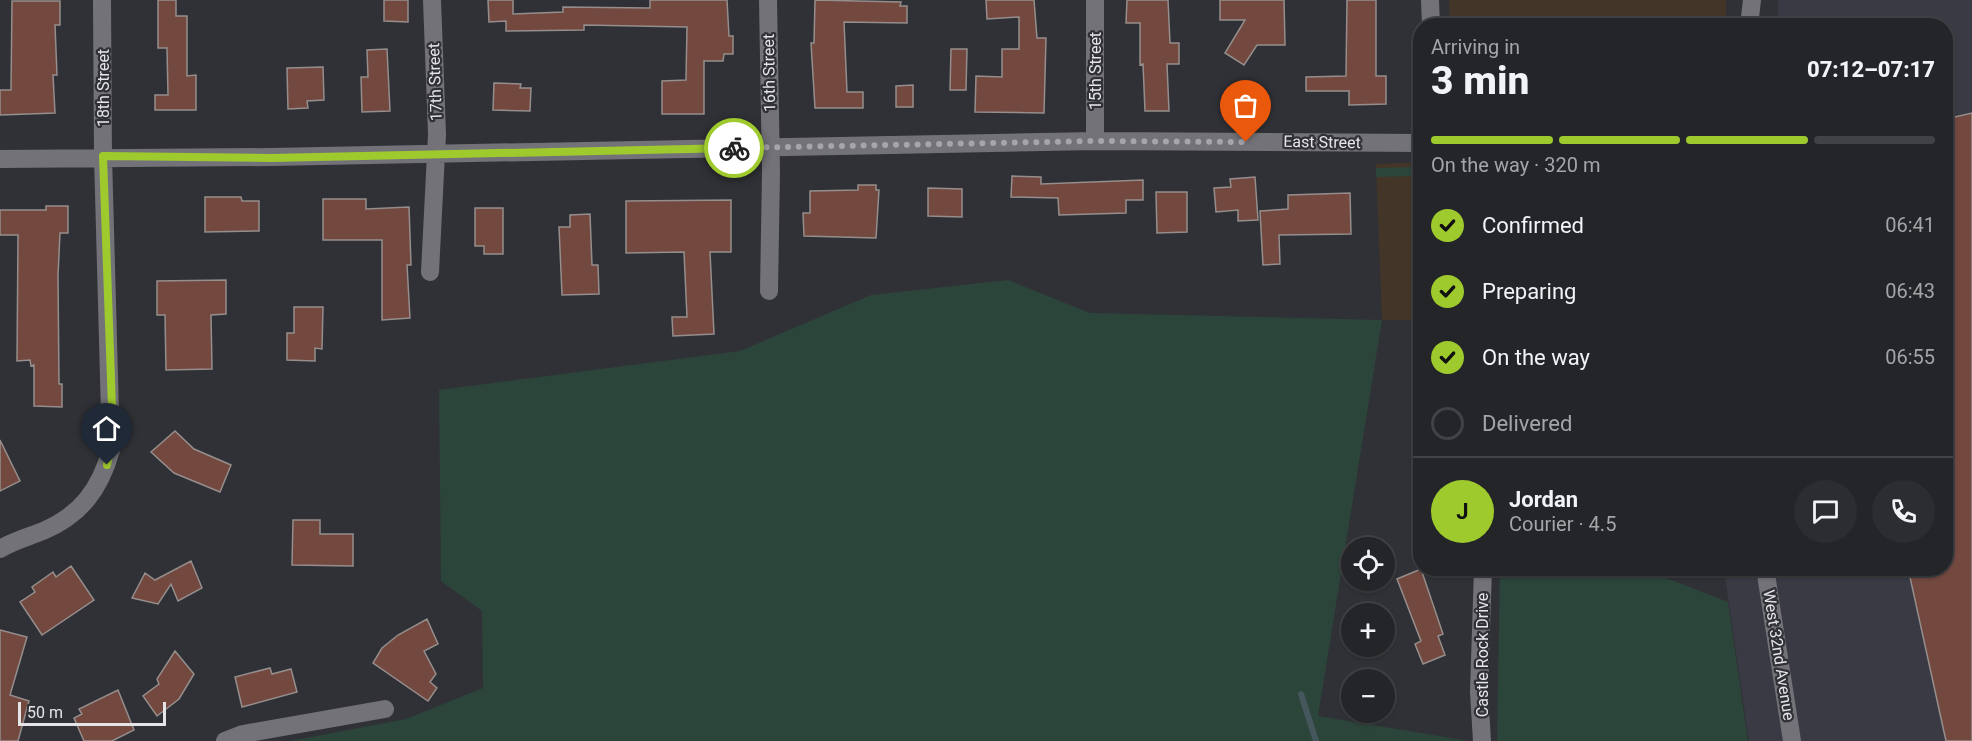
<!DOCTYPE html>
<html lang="en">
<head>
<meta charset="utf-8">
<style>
	body { margin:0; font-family:Roboto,sans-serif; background:#2c2d30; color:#f1f3f6; height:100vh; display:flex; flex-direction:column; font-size:22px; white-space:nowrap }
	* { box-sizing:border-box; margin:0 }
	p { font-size:20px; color:#a3a5a8 }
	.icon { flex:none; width:33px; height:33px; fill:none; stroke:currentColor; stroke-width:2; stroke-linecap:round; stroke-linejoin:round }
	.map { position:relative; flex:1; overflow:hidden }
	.sheet { position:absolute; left:1413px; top:18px; width:540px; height:558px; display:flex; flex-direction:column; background:#242528; border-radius:24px; box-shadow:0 2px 4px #0004,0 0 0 2px #414245 }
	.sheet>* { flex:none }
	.tools { position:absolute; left:1341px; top:537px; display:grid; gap:12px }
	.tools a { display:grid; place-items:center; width:54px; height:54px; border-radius:50%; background:#242528; box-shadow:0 2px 4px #0004,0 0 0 2px #414245; font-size:30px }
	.scale { position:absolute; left:18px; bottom:15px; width:148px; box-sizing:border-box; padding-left:6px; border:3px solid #e5e5e8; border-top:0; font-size:16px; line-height:21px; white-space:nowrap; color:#e5e5e8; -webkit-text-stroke:4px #303136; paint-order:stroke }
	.pin { position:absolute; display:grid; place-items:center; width:51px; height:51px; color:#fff; margin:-62px -26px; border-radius:50% 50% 50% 0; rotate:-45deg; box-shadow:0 0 6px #0007 }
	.pin .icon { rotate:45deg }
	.courier { position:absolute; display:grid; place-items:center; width:60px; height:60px; margin:-30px; border:4px solid #9fca2d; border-radius:50%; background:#fff; color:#222; box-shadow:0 2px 8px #0007 }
	.overview em { font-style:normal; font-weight:800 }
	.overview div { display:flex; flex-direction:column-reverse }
	.overview { display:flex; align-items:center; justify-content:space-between; height:102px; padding:0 18px }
	h1 { font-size:39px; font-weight:800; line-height:45px }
	.bar { display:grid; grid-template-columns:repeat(4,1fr); gap:9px 6px; align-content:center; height:72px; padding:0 18px }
	.bar i { height:8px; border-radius:4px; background:#414245 }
	.bar .on { background:#9fca2d }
	.bar p { grid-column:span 4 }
	.line { display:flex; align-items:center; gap:15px; padding:0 18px; border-top:2px solid #414245 }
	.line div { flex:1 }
	.round { display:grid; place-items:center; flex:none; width:63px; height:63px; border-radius:32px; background:#2c2d30 }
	ol { padding:0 18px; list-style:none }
	li { display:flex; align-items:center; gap:18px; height:66px }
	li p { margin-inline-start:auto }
	li .icon { padding:6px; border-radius:50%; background:#9fca2d; color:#111; stroke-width:4 }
	li:last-child { color:#a3a5a8 }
	li i { width:33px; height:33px; border:3px solid #414245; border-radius:50% }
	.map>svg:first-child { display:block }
	.commercial { fill:#433628 }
	.built { fill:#3a3a45 }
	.green { fill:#2c453a }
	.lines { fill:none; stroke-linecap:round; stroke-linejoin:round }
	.stream { stroke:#45565d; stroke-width:6 }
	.building { fill:#72483f; stroke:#958e8c; stroke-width:1.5 }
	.minor { stroke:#727278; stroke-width:18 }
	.tertiary { stroke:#727278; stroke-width:18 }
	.done { stroke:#a6a6aa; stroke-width:6; stroke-dasharray:0 10.8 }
	.route { stroke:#9fca2d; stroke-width:8 }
	.labels { text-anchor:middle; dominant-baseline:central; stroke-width:4.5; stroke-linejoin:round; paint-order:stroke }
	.street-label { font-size:16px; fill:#e5e5e8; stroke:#303136 }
</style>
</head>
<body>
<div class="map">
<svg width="1972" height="741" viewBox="0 0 1972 741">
	<rect width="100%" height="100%" fill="#303136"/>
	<path class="commercial" d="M1449,0H1726V25H1450Z
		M1420,162V320H1382L1376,164Z"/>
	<path class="built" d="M1778,0H1972V741H1749L1724,569L1946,568V26L1778,25Z"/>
	<path class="green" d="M1420,167V176L1376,177V168Z
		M1008,280L1090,313L1382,320L1318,716L1469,741H290L406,719L483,688L482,611L441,581L439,390L740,351L871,295Z
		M1500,569H1643L1728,602L1748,741H1497Z"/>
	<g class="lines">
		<path class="stream" d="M1301,694L1316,741"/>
	</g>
	<path class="building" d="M158,0H176V16H187V76L196,75V110H155V95H168L167,48H158Z
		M384,0H408V22L384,21Z
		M488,0H513V14L563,12V7L650,8V0H727L729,36H733V54H724L723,61H704V114H662V81L686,80L687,27L584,25V30L506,31V21L489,22Z
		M815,0L901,2L900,6H907V23L844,22L847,92H863V108H815L811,43H814Z
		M986,0H1034L1037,38H1046L1044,113L975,112L976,76L1002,77V49H1019V17L987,19Z
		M1127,0H1168L1170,43H1179V64H1167L1169,111H1145L1143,64L1140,65V23H1126Z
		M1220,0H1284L1285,45H1257L1244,65L1225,53L1245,20H1220Z
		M1347,0H1376V76H1386V104L1349,105V91H1306V77L1346,76Z
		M12,1H60V25H55L57,75H53L55,113L0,115V90H11Z
		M387,49L390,111L362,112L361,77H368L367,50Z
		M951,49H967L966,90H950Z
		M323,67L324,100L307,101L308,108L288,109L287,68Z
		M494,83L521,84L520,88H531L530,111L493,110Z
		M913,85V107H896V86Z
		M1972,113V741H1946L1908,568H1946V119Z
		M1012,176L1041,177V184L1143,180V200H1126V213L1059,215L1058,198L1011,197Z
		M1255,177L1258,220L1238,221V210L1216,212L1214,188L1231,187L1230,179Z
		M858,185H876V190H879L876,238L804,236L803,213H810V191L858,190Z
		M928,188L962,189V217L928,216Z
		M1156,192H1187V232L1157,233Z
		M1350,193L1351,234L1279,235L1280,264L1263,265L1260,211L1288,209V195Z
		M205,197H241L242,201H259V231L205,232Z
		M323,199H366V209L409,207L411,265H407L410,318L382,320V240H323Z
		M731,200V252H710L714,334L673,336L672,317H687L684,252L626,253V201Z
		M46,206H68V233H60L58,276L59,384H62V407L34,406V365L31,366L30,360L17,361L18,235H0V210H46Z
		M475,208H503V254H484V246H475Z
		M590,214L592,265H598L599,294L562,295L559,227H570V215Z
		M226,280V314L211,315L212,369L166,370L165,315H157V281Z
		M294,307H323L322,349L315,348V361L287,360V333H294Z
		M175,431L194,449L231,465L220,492L174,473L151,452Z
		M0,440L20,481L0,491Z
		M293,520H320V534H353V566L292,565Z
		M191,561L202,588L178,601L171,584L158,604L132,598L145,573L155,580Z
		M71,566L94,600L42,635L20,602L35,592L32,587L53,572L56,577Z
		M1421,569L1443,634L1438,636L1445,655L1423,664L1415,644L1421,641L1397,579Z
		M427,619L438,644L424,651L436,674L430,682L437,688L428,701L373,663L382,648L398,635Z
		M0,630L27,637L10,695L29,701L18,741H0Z
		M175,651L194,674L179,699L157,716L143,696L159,684L157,679Z
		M270,668L272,674L291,669L297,692L242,707L235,677Z
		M118,690L134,730L112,741H84L74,718L82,714L79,709Z"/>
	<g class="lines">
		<path class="minor" d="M768,0L771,172L769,291
			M1095,0V141
			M1430,0L1431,26
			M0,159L271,157L1095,141L1420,143
			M430,272L437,134L432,0
			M0,549C13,541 28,537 43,531C81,515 100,489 111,450L103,156L102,0
			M225,741L243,734L385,709
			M1482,741L1479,692L1483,568"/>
		<path class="tertiary" d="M1749,26L1752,0
			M1765,568L1792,741"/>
	</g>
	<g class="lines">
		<path class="done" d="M734,148L1095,141L1246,142"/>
		<path class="route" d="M107,465L113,435L103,156L271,158L734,148"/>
	</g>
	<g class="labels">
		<g class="street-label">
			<text transform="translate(1095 71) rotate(-90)">15th Street</text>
			<text transform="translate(769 73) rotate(-91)">16th Street</text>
			<text transform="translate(435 82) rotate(-92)">17th Street</text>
			<text transform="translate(103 88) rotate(-90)">18th Street</text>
			<text transform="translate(1322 142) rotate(1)">East Street</text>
			<text transform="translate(1482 655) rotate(-90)">Castle Rock Drive</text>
			<text transform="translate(1779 655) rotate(81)">West 32nd Avenue</text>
		</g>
	</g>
</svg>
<div class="tools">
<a><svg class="icon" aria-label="locate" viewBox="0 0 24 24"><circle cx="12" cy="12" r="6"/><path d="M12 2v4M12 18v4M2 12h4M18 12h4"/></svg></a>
<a>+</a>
<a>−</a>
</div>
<div class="scale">50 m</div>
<div class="pin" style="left:1246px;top:142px;background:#ea580c"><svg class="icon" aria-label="bag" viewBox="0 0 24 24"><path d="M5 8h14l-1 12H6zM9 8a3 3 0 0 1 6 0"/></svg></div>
<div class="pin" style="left:107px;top:465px;background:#1f2937"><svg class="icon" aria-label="home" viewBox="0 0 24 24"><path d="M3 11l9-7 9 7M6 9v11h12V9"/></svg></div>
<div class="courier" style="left:734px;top:148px"><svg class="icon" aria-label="bike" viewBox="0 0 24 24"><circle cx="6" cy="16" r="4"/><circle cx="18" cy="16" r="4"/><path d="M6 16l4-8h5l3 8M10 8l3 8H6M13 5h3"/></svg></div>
<section class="sheet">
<div class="overview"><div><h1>3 min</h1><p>Arriving in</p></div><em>07:12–07:17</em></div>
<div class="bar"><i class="on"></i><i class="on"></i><i class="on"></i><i></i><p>On the way · 320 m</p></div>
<ol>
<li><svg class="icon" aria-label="check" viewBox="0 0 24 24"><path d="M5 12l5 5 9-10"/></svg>Confirmed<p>06:41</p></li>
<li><svg class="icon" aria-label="check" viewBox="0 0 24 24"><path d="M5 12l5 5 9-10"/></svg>Preparing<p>06:43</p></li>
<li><svg class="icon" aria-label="check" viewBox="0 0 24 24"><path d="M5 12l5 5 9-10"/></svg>On the way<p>06:55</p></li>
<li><i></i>Delivered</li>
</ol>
<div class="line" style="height:108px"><b class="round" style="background:#9fca2d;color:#111">J</b><div><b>Jordan</b><p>Courier · 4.5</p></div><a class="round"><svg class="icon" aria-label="chat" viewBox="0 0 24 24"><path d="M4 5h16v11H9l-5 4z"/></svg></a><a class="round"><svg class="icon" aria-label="phone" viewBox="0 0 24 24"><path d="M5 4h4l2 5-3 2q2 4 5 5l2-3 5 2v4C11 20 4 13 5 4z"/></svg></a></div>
</section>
</div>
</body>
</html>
